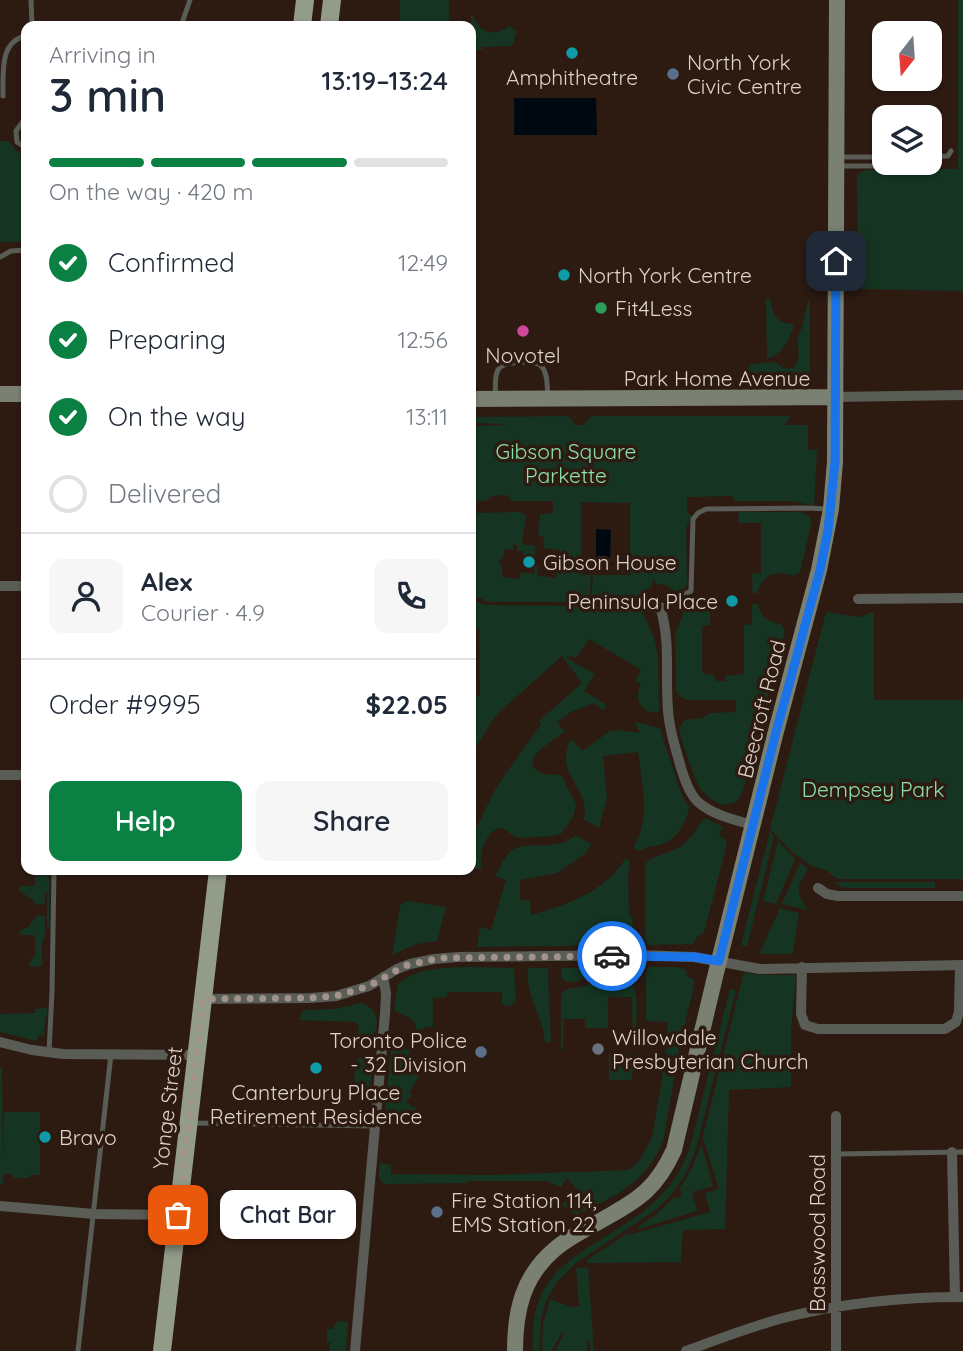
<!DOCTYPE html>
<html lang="en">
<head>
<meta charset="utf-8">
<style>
	body { margin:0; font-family:Quicksand,sans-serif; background:#f6f6f7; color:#1f2937; height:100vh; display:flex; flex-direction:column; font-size:26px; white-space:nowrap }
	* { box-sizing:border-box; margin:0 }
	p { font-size:23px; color:#747a83 }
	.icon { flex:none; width:38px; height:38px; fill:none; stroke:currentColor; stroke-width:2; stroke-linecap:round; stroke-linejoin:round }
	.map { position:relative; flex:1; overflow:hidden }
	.panel { position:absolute; left:21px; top:21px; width:455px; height:854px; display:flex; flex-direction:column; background:#fff; border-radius:14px; box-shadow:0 2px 5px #0004 }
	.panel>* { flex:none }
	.needle { width:46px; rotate:197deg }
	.tools { position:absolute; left:872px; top:21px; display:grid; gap:14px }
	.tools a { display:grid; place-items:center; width:70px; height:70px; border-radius:14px; background:#fff; box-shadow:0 2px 5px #0004; font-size:35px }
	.pin { position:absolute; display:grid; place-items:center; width:60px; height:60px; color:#fff; margin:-30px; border-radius:14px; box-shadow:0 4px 10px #0006 }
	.courier { position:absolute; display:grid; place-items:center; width:70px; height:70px; margin:-35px; border:5px solid #1a73e8; border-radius:50%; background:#fff; color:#222; box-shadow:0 2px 9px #0007 }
	.bubble { position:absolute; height:49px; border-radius:14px; background:#fff; box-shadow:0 2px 5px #0004; font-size:23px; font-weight:600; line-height:49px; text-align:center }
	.overview em { font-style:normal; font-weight:600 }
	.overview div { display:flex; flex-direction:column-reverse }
	.overview { display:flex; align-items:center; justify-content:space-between; height:119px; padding:0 28px }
	h1 { font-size:46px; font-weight:600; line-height:52px }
	.bar { display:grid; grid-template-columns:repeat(4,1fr); gap:10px 7px; align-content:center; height:84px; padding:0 28px }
	.bar i { height:9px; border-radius:5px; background:#e0e1e3 }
	.bar .selected { background:#0b8043 }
	.bar p { grid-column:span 4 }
	.line { display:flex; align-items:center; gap:18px; padding:0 28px; border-top:2px solid #e0e1e3 }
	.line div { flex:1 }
	.round { display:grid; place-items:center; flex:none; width:74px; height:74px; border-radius:14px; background:#f6f6f7 }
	ol { padding:0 28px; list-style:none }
	li { display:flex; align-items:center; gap:21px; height:77px }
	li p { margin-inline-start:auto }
	li .icon { padding:7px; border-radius:50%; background:#0b8043; color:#fff; stroke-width:4 }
	li:last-child { color:#747a83 }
	li i { width:38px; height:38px; border:4px solid #e0e1e3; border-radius:50% }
	.action { display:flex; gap:14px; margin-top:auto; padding:14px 28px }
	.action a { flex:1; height:80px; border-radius:14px; background:#0b8043; color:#fff; font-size:28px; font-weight:600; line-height:80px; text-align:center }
	.action a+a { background:#f6f6f7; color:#1f2937 }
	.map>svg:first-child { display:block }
	.green { fill:#153522 }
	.water { fill:#000911 }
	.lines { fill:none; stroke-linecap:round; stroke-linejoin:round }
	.lane { stroke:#595d55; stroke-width:5 }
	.street { stroke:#595d55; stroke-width:10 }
	.secondary { stroke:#7a8072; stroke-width:16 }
	.primary { stroke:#939b89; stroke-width:18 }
	.done { stroke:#a1938b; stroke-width:7; stroke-dasharray:0 12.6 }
	.route { stroke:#1a73e8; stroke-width:9 }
	.culture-dot { fill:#0f9aa8; stroke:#2d1b12; stroke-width:2.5 }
	.service-dot { fill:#5c6f8a; stroke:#2d1b12; stroke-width:2.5 }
	.leisure-dot { fill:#2e9e5b; stroke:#2d1b12; stroke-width:2.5 }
	.hotel-dot { fill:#d1479c; stroke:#2d1b12; stroke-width:2.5 }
	.worship-dot { fill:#6b7280; stroke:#2d1b12; stroke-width:2.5 }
	.labels { text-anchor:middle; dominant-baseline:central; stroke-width:7; stroke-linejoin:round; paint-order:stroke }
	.poi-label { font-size:21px; fill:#dfd3cc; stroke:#2d1b12; text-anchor:start }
	.street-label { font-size:21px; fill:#dfd3cc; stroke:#2d1b12 }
	.park-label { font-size:21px; fill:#89e1aa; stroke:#2d1b12 }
</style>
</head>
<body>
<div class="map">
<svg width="963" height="1351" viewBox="0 0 963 1351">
	<rect width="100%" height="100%" fill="#2d1b12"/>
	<path class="green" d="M400,0H449V26H400Z
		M958,0H963V291L858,289L857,174L866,170L958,169Z
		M471,15H473C479,33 493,38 509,26L517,31L512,46L482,47V50H475V47L471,46Z
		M0,141H9L16,151L26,157V242H0Z
		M766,298H770C772,315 776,323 794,324C790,339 783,354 767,359Z
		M810,298V375L743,376L751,364L775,362C782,367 784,371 794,367C803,353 796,351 798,338C798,334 801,331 802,327C805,318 805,307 810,298Z
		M566,416L572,419L574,425H585L588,419L593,416H791L786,423L783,425H808V450H817L814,506L793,501H734L733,496L687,497V512L692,516L686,528L687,583L686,587L676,592L665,585L656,584L655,580L653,579L652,586L643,593L640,602L591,603L593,575H630V503L581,502V575H591L589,602H488L480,598L471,597V547L474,513L519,512L526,515L522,544L536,546L534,557L523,556V551H517V545H513V550L504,549L503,558L500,559L499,564L502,565V577L520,579L521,572L534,574L535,566H538L537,576L556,578L560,550L543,548L544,537L538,536L540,514L553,513V501H512L507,495L491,496L486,501H474V426L505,425L506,424L474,423V419L479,417Z
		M738,512H794C802,512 808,513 812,521L800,572L793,576L792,575L779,573L769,575L760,585L757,593H753L751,585H753L751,574L761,573V523H739Z
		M471,601C480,601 481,605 488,605L640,606L654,638L656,647L658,657L659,712C641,714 633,700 641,684L635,681L641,670L589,639L576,658L572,656L566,658L595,674L584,691L605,704V708L602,710L594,703L571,712L557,722L565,732C556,739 517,759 539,772C546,776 554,773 562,776L576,805L573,817L561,834L553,836L522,838L515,837L504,829L498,828C483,837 479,854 482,870L471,867V838L497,786L541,724L539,721L582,683L562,656L496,715L471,755V697L480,696L479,630L471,626Z
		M752,604H758C762,619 765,620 781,624L785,631L743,791L736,802L724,805C703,798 698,787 691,767C686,754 682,742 679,728L685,720L702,718L711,713L736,712L735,700H688C682,699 679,696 676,691L675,635L684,610L710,608V625L702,626V670L705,674L715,676L716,681H725V676L744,674V625L752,624V610L751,609Z
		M874,611V700H963V879H837L826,870L814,867L807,863L791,851L770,829L826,612L860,617Z
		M635,722L660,728C664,743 669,756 674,771C678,785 681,795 689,807C687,820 679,836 667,842C658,847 648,845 639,851L633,848C651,820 642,783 638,752L603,756L607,799L599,828L584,819C592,789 552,773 571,739L582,751L610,731L617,730L640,733Z
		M705,818L723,827L719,835L725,839L727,844L704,932L695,939L694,944L648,945L645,939V864C655,854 670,854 682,845C692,838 697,827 705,818Z
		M770,831L774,836L747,946L741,945Z
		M576,835L591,844L585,854L557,873L520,880V900L530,901L531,915C568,904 604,893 626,858L630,861L628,874L629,913V917L633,916L632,931L628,945L477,947L480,927L491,930L506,880L495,876C500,868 504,857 511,851C526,838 555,854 576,835Z
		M778,841L795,859L776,904L763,901Z
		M800,863L808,869C796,888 795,892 808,910L782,904Z
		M35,870H44L49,878V927H47V893H45V904L36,905L32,899L19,891V886H35Z
		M835,882H935V888H848L841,887Z
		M409,901L446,907L437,941C420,942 406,947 392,956L400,906L403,903Z
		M780,908L799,913L793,954H759Z
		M37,916H45V935L42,942V966L29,967V963H31V957H35V935H19V931L28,927Z
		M633,967L632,969H615L574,982L565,981L561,977L562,968Z
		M648,967H678L686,970L687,976L694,980V986L680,1044L664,1137C650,1182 615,1196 576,1215L569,1211L562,1204L581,1193L567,1178L561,1187L545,1181H467V1183L385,1184C376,1180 379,1171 380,1163L391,1165V1174L491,1175L629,1170L641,1159L652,1137L666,1055L668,1022L646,1021V974Z
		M514,968L516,1002L510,1006L502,1005V992H447V997L433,998V1027C425,1026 424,1030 418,1030L414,1037L412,1036L416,1029L414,1021L394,1010L398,985C418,961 484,968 514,968Z
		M528,968H547L548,971L551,1043L545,1042C543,1017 525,995 528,968Z
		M744,972L758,975H796L791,1033V1087L729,1090L725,1229L683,1230L681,1262L588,1263L587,1260L628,1233L629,1235L710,1212L705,1193L719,1189L704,1141L702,1140Z
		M616,975C646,975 635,1026 634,1046L633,1047L632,997H608V1028H585V1019H564L563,1052L561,1046V994L567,989L581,987Z
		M730,989L736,991L696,1149L685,1175L670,1196L657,1209L576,1263L556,1283L546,1301L541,1319L539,1351H533C532,1331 533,1312 542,1293C553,1271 572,1258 592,1245C639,1215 675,1198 692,1140Z
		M362,1003C379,1009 382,1031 367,1041C360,1045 353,1046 346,1052H342L343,1043H347L358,1037L359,1027L355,1022L299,1020L302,1012L306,1010L335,1009Z
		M47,1008V1016L45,1017L44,1036L38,1035L37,1041L0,1032V1014L35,1013V1009Z
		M392,1040L410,1051L409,1054L426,1064L409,1093L412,1095L406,1102L420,1111L416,1118L398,1115L385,1110Z
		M370,1054L373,1055L370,1090L367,1093L360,1095L353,1091L356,1061L359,1058Z
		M609,1054H634L632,1080H609Z
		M0,1066L2,1067L3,1163L4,1112H40V1175H30V1178H14L13,1174H3V1184H0Z
		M700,1146H702L713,1186L692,1192L697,1211L639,1229L638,1227L658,1213L674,1197L678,1199L682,1192L679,1190L693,1166Z
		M588,1267L594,1351H591L589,1340L587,1341V1351H555L564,1334L562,1333L551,1351H542L543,1324L550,1299L574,1308L575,1306H579L576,1269Z
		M338,1321L348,1322L346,1351H330V1342H327V1329H332Z"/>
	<path class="water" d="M514,98H596L597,135H514Z
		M596,529L611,530L610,562L613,565C606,569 600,568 594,565L596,562Z"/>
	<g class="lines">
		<path class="lane" d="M31,0L32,26
			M181,26L190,0
			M3,96C3,71 0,41 26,36
			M26,117L16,131L17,142L26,148
			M840,157H884
			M929,157L948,156L951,151
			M837,166H879L884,163
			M0,257L11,251L26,250
			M495,397C496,389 494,376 498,370C502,361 533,360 540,365C548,371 547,387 548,396
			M661,607L691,591L693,519L698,513L706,509L806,508L828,509
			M49,1052L52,992L54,870
			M192,1123L374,1126
			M837,1154L963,1152
			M78,1351L111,1054"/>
		<path class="street" d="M834,397L963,395
			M0,586H26
			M858,599L963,598
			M660,607C671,641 665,675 668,710C669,730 676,749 681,768C685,780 689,793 698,802C713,815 734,820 753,825
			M0,775H26
			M818,888L827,894L838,896H963
			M802,967L801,1014L805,1025L818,1029H945L956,1022L959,1012L960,965
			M203,999L310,998L336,996L369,986L397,969L410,964L434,959L458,957L639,955L694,957L760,969L963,965
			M0,1042L32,1050L63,1054L196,1055
			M836,1116V1351
			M952,1152L955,1297
			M0,1206L94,1214L178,1215
			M355,1351L385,1014L386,993L383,977
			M686,1351C718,1339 750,1327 783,1318C842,1303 902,1297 963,1297"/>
		<path class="secondary" d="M0,394H26
			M471,399L834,397
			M515,1351C515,1310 523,1276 555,1249C569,1237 586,1229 602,1220C617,1211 634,1203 647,1190C659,1179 667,1165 674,1150L714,981L775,735L819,570L831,509L835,462L837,0"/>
		<path class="primary" d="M302,26L305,0
			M329,26L332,0
			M162,1351L218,870"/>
	</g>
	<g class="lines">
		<path class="done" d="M178,1215L203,999L310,998L336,996L369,986L404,966L439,958L612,956"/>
		<path class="route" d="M612,956L694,957L719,961L775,736L820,570L828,530L835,462L836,261"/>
	</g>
	<g class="culture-dot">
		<circle cx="572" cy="53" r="7"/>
		<circle cx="564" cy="275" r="7"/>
		<circle cx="529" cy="562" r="7"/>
		<circle cx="732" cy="601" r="7"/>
		<circle cx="316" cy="1068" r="7"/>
		<circle cx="45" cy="1137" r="7"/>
	</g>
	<g class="service-dot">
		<circle cx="673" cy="74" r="7"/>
		<circle cx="481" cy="1052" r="7"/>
		<circle cx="437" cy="1212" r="7"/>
	</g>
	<circle class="leisure-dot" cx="601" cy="308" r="7"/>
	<circle class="hotel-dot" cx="523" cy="331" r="7"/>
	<circle class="worship-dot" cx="598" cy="1049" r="7"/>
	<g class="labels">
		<g class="poi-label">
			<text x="687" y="62">North York<tspan x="687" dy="24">Civic Centre</tspan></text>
			<text x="572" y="77" text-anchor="middle">Amphitheatre</text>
			<text x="578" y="275">North York Centre</text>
			<text x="615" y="308">Fit4Less</text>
			<text x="523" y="355" text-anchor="middle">Novotel</text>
			<text x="543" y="562">Gibson House</text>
			<text x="718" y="601" text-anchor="end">Peninsula Place</text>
			<text x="612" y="1037">Willowdale<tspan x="612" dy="24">Presbyterian Church</tspan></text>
			<text x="467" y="1040" text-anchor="end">Toronto Police<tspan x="467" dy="24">- 32 Division</tspan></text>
			<text x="316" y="1092" text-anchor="middle">Canterbury Place<tspan x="316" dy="24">Retirement Residence</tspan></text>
			<text x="59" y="1137">Bravo</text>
			<text x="451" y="1200">Fire Station 114,<tspan x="451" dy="24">EMS Station 22</tspan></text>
		</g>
		<g class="street-label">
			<text x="717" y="378">Park Home Avenue</text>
			<text transform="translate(761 709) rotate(-76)">Beecroft Road</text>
			<text transform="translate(167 1108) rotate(-83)">Yonge Street</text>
			<text transform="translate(817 1233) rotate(-90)">Basswood Road</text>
		</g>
		<g class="park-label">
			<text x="566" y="451">Gibson Square<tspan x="566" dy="24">Parkette</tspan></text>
			<text x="873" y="789">Dempsey Park</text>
		</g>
	</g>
</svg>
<div class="tools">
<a><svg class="needle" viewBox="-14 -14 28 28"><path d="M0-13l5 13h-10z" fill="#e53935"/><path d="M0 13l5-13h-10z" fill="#747a83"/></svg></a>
<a><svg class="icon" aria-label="layers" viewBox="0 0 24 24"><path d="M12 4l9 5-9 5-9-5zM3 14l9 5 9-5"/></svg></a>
</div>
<div class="pin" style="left:178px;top:1215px;background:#ea580c"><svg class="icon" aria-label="bag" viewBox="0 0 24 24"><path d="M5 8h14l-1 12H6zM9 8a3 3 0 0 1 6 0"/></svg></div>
<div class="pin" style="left:836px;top:261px;background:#1f2937"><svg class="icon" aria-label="home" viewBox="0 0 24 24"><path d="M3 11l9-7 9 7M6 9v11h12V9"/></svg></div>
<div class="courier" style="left:612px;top:956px"><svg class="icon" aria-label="car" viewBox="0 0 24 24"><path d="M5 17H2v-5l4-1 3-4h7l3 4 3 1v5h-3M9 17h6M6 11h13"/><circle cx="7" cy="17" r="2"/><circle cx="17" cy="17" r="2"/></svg></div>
<div class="bubble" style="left:220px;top:1190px;width:136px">Chat Bar</div>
<section class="panel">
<div class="overview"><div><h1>3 min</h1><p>Arriving in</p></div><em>13:19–13:24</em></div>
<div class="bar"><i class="selected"></i><i class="selected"></i><i class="selected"></i><i></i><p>On the way · 420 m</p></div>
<ol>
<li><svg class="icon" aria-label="check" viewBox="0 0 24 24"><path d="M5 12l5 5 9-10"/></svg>Confirmed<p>12:49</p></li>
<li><svg class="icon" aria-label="check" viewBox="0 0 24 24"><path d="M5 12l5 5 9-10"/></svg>Preparing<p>12:56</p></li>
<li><svg class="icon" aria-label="check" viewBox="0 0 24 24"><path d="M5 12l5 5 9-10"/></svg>On the way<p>13:11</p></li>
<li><i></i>Delivered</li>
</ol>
<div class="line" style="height:126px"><a class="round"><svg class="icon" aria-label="person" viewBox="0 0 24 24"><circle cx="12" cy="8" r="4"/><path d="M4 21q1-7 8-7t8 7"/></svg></a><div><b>Alex</b><p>Courier · 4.9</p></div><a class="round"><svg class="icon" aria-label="phone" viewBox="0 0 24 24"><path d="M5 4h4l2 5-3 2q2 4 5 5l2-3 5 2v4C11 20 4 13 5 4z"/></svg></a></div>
<div class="line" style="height:91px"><div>Order #9995</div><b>$22.05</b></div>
<div class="action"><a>Help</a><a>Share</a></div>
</section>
</div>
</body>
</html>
